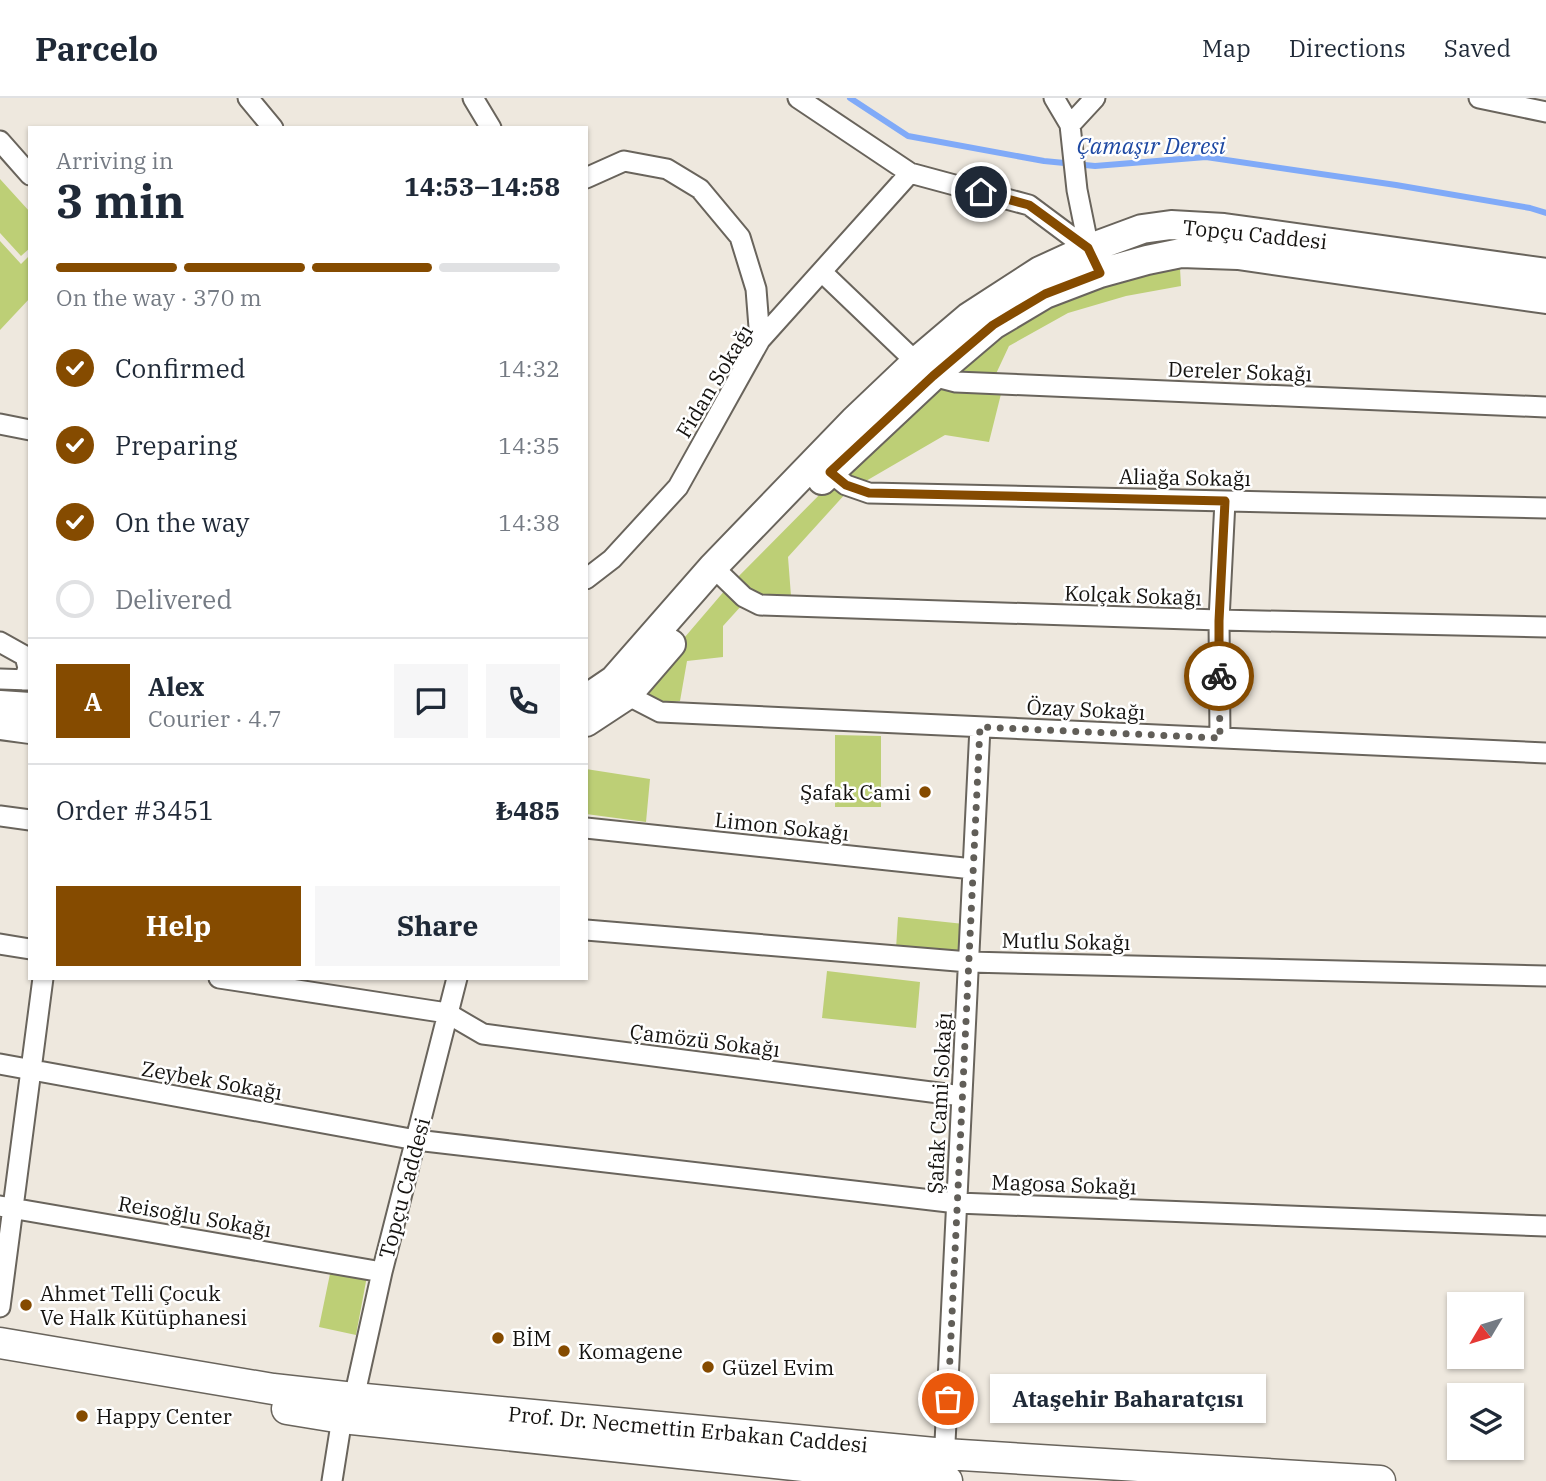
<!DOCTYPE html>
<html lang="en">
<head>
<meta charset="utf-8">
<style>
	body { margin:0; font-family:"IBM Plex Serif",serif; background:#f6f6f7; color:#1f2937; height:100vh; display:flex; flex-direction:column; font-size:26px; white-space:nowrap }
	* { box-sizing:border-box; margin:0 }
	p { font-size:23px; color:#747a83 }
	.icon { flex:none; width:38px; height:38px; fill:none; stroke:currentColor; stroke-width:2; stroke-linecap:round; stroke-linejoin:round }
	.map { position:relative; flex:1; overflow:hidden }
	.sheet { position:absolute; left:28px; top:28px; width:560px; height:854px; display:flex; flex-direction:column; background:#fff; border-radius:0px; box-shadow:0 2px 5px #0004 }
	.sheet>* { flex:none }
	.needle { width:46px; rotate:232deg }
	.fabs { position:absolute; left:1447px; top:1194px; display:grid; gap:14px }
	.fabs a { display:grid; place-items:center; width:77px; height:77px; border-radius:0px; background:#fff; box-shadow:0 2px 5px #0004; font-size:35px }
	.pin { position:absolute; display:grid; place-items:center; width:60px; height:60px; color:#fff; margin:-30px; border:4px solid #fff; border-radius:50%; box-shadow:0 2px 7px #0007 }
	.courier { position:absolute; display:grid; place-items:center; width:70px; height:70px; margin:-35px; border:5px solid #854b00; border-radius:50%; background:#fff; color:#222; box-shadow:0 2px 9px #0007 }
	.bubble { position:absolute; height:49px; border-radius:0px; background:#fff; box-shadow:0 2px 5px #0004; font-size:23px; font-weight:800; line-height:49px; text-align:center }
	.head em { font-style:normal; font-weight:800 }
	.head div { display:flex; flex-direction:column-reverse }
	.head { display:flex; align-items:center; justify-content:space-between; height:119px; padding:0 28px }
	h1 { font-size:46px; font-weight:800; line-height:52px }
	.bar { display:grid; grid-template-columns:repeat(4,1fr); gap:10px 7px; align-content:center; height:84px; padding:0 28px }
	.bar i { height:9px; border-radius:5px; background:#e0e1e3 }
	.bar .current { background:#854b00 }
	.bar p { grid-column:span 4 }
	.line { display:flex; align-items:center; gap:18px; padding:0 28px; border-top:2px solid #e0e1e3 }
	.line div { flex:1 }
	.round { display:grid; place-items:center; flex:none; width:74px; height:74px; border-radius:0px; background:#f6f6f7 }
	ol { padding:0 28px; list-style:none }
	li { display:flex; align-items:center; gap:21px; height:77px }
	li p { margin-inline-start:auto }
	li .icon { padding:7px; border-radius:50%; background:#854b00; color:#fff; stroke-width:4 }
	li:last-child { color:#747a83 }
	li i { width:38px; height:38px; border:4px solid #e0e1e3; border-radius:50% }
	.action { display:flex; gap:14px; margin-top:auto; padding:14px 28px }
	.action a { flex:1; height:80px; border-radius:0px; background:#854b00; color:#fff; font-size:28px; font-weight:800; line-height:80px; text-align:center }
	.action a+a { background:#f6f6f7; color:#1f2937 }
	header { display:flex; align-items:center; gap:42px; box-sizing:border-box; height:98px; padding:0 35px; background:#fff; border-bottom:2px solid #e0e1e3 }
	header strong { font-size:33px }
	nav { display:flex; gap:38px; margin-inline-start:auto; font-size:24px }
	.map>svg:first-child { display:block }
	.green { fill:#bdcf76 }
	.lines { fill:none; stroke-linecap:round; stroke-linejoin:round }
	.stream { stroke:#80aaf8; stroke-width:6 }
	.street-casing { stroke:#69645c; stroke-width:23 }
	.secondary-casing { stroke:#69645c; stroke-width:32 }
	.primary-casing { stroke:#69645c; stroke-width:33 }
	.street { stroke:#fff; stroke-width:19 }
	.secondary { stroke:#fff; stroke-width:28 }
	.primary { stroke:#fff; stroke-width:30 }
	.done { stroke:#615e58; stroke-width:7; stroke-dasharray:0 12.6 }
	.route { stroke:#854b00; stroke-width:9 }
	.poi-dot { fill:#854b00; stroke:#fff; stroke-width:2.5 }
	.labels { text-anchor:middle; dominant-baseline:central; stroke-width:5; stroke-linejoin:round; paint-order:stroke }
	.street-label { font-size:21px; fill:#151310; stroke:#fff }
	.poi-label { font-size:21px; fill:#151310; stroke:#fff; text-anchor:start }
	.water-label { font-size:23px; font-style:italic; fill:#1d48a2; stroke:#fff }
</style>
</head>
<body>
<header>
<strong>Parcelo</strong>
<nav><a>Map</a><a>Directions</a><a>Saved</a></nav>
</header>
<div class="map">
<svg width="1546" height="1383" viewBox="0 0 1546 1383">
	<rect width="100%" height="100%" fill="#eee8de"/>
	<path class="green" d="M0,81L30,114V150L21,158L0,135Z
		M0,143L21,166L30,157V200L0,232Z
		M1180,170L1181,188L1126,198L1068,215L1009,248L987,295L1001,296L989,344L945,337L847,394L788,459L791,498L752,496L723,528V559L687,563L680,603L660,606L637,595L726,491L843,373L995,236L1071,194L1141,173Z
		M835,637L881,638V709H835Z
		M586,671L650,681L646,724L586,716Z
		M898,819L964,826L961,857L896,851Z
		M827,873L920,884L916,930L822,920Z
		M331,1171L367,1178L356,1237L319,1229Z"/>
	<g class="lines">
		<path class="stream" d="M850,0L908,38L1044,63L1095,68L1206,59L1396,87L1530,110L1546,115"/>
		<g class="street-casing">
			<path id="street" d="M248,0L273,30
				M473,0L491,30
				M798,0L910,75L1029,107L1088,151
				M1054,0L1070,27L1077,92L1090,156
				M1479,0L1546,14
				M1070,27L1095,0
				M0,43L30,77
				M586,80L624,63L667,71L700,91L740,139L756,191L760,242
				M823,175L916,264L933,278L956,284L1546,309
				M0,326L30,332
				M821,367L846,387L869,395L1546,410
				M713,469L744,499L760,507L1219,522L1546,529
				M586,481L612,461L678,389L760,242L910,75
				M0,544L25,558L28,570L24,582
				M0,581L30,582
				M621,589L627,597L660,614L1546,655
				M1220,640L1219,522L1225,403
				M0,718L30,722
				M586,730L973,771
				M586,832L969,864L1546,878
				M0,846L30,851
				M219,880L447,915L483,936L962,998
				M0,966L416,1042L957,1105L1546,1128
				M0,1108L382,1174
				M0,1209L43,880
				M354,1300L382,1174L457,880
				M944,1365L980,629
				M332,1383L342,1320"/>
		</g>
		<g class="secondary-casing">
			<path id="secondary" d="M822,382L933,278L993,227L1045,196L1100,175L1147,162L1181,155L1238,157L1546,201
				M586,601L614,582L713,469L854,323L916,264L969,219L1040,173L1088,151L1142,131L1171,127L1224,130L1546,175
				M0,607L30,609
				M586,624L627,597L671,546
				M0,627L30,631"/>
		</g>
		<g class="primary-casing">
			<path id="primary" d="M0,1245L273,1291L354,1300L945,1356L1380,1383
				M287,1311L342,1320L947,1383"/>
		</g>
		<use href="#street" class="street"/>
		<use href="#secondary" class="secondary"/>
		<use href="#primary" class="primary"/>
	</g>
	<g class="lines">
		<path class="done" d="M948,1301L980,629L1220,640L1219,578"/>
		<path class="route" d="M981,94L1029,107L1088,150L1100,175L1045,196L993,227L933,278L830,374L846,387L869,395L1225,403L1219,523V578"/>
	</g>
	<g class="poi-dot">
		<circle cx="925" cy="694" r="7"/>
		<circle cx="26" cy="1207" r="7"/>
		<circle cx="498" cy="1240" r="7"/>
		<circle cx="564" cy="1253" r="7"/>
		<circle cx="708" cy="1269" r="7"/>
		<circle cx="82" cy="1318" r="7"/>
	</g>
	<g class="labels">
		<g class="street-label">
			<text transform="translate(1255 136) rotate(6)">Topçu Caddesi</text>
			<text transform="translate(1240 273) rotate(2)">Dereler Sokağı</text>
			<text transform="translate(714 283) rotate(-59)">Fidan Sokağı</text>
			<text transform="translate(1185 379) rotate(1)">Aliağa Sokağı</text>
			<text transform="translate(1133 497) rotate(2)">Kolçak Sokağı</text>
			<text transform="translate(1086 611) rotate(3)">Özay Sokağı</text>
			<text transform="translate(782 728) rotate(6)">Limon Sokağı</text>
			<text transform="translate(1066 843) rotate(1)">Mutlu Sokağı</text>
			<text transform="translate(705 942) rotate(7)">Çamözü Sokağı</text>
			<text transform="translate(212 982) rotate(10)">Zeybek Sokağı</text>
			<text transform="translate(939 1005) rotate(-87)">Şafak Cami Sokağı</text>
			<text transform="translate(1064 1086) rotate(2)">Magosa Sokağı</text>
			<text transform="translate(404 1090) rotate(-75)">Topçu Caddesi</text>
			<text transform="translate(195 1118) rotate(10)">Reisoğlu Sokağı</text>
			<text transform="translate(688 1331) rotate(5)">Prof. Dr. Necmettin Erbakan Caddesi</text>
		</g>
		<g class="poi-label">
			<text x="911" y="694" text-anchor="end">Şafak Cami</text>
			<text x="40" y="1195">Ahmet Telli Çocuk<tspan x="40" dy="24">Ve Halk Kütüphanesi</tspan></text>
			<text x="512" y="1240">BİM</text>
			<text x="578" y="1253">Komagene</text>
			<text x="722" y="1269">Güzel Evim</text>
			<text x="96" y="1318">Happy Center</text>
		</g>
		<g class="water-label">
			<text x="1151" y="47">Çamaşır Deresi</text>
		</g>
	</g>
</svg>
<div class="fabs">
<a><svg class="needle" viewBox="-14 -14 28 28"><path d="M0-13l5 13h-10z" fill="#e53935"/><path d="M0 13l5-13h-10z" fill="#747a83"/></svg></a>
<a><svg class="icon" aria-label="layers" viewBox="0 0 24 24"><path d="M12 4l9 5-9 5-9-5zM3 14l9 5 9-5"/></svg></a>
</div>
<div class="pin" style="left:948px;top:1301px;background:#ea580c"><svg class="icon" aria-label="bag" viewBox="0 0 24 24"><path d="M5 8h14l-1 12H6zM9 8a3 3 0 0 1 6 0"/></svg></div>
<div class="pin" style="left:981px;top:94px;background:#1f2937"><svg class="icon" aria-label="home" viewBox="0 0 24 24"><path d="M3 11l9-7 9 7M6 9v11h12V9"/></svg></div>
<div class="courier" style="left:1219px;top:578px"><svg class="icon" aria-label="bike" viewBox="0 0 24 24"><circle cx="6" cy="16" r="4"/><circle cx="18" cy="16" r="4"/><path d="M6 16l4-8h5l3 8M10 8l3 8H6M13 5h3"/></svg></div>
<div class="bubble" style="left:990px;top:1276px;width:276px">Ataşehir Baharatçısı</div>
<section class="sheet">
<div class="head"><div><h1>3 min</h1><p>Arriving in</p></div><em>14:53–14:58</em></div>
<div class="bar"><i class="current"></i><i class="current"></i><i class="current"></i><i></i><p>On the way · 370 m</p></div>
<ol>
<li><svg class="icon" aria-label="check" viewBox="0 0 24 24"><path d="M5 12l5 5 9-10"/></svg>Confirmed<p>14:32</p></li>
<li><svg class="icon" aria-label="check" viewBox="0 0 24 24"><path d="M5 12l5 5 9-10"/></svg>Preparing<p>14:35</p></li>
<li><svg class="icon" aria-label="check" viewBox="0 0 24 24"><path d="M5 12l5 5 9-10"/></svg>On the way<p>14:38</p></li>
<li><i></i>Delivered</li>
</ol>
<div class="line" style="height:126px"><b class="round" style="background:#854b00;color:#fff">A</b><div><b>Alex</b><p>Courier · 4.7</p></div><a class="round"><svg class="icon" aria-label="chat" viewBox="0 0 24 24"><path d="M4 5h16v11H9l-5 4z"/></svg></a><a class="round"><svg class="icon" aria-label="phone" viewBox="0 0 24 24"><path d="M5 4h4l2 5-3 2q2 4 5 5l2-3 5 2v4C11 20 4 13 5 4z"/></svg></a></div>
<div class="line" style="height:91px"><div>Order #3451</div><b>₺485</b></div>
<div class="action"><a>Help</a><a>Share</a></div>
</section>
</div>
</body>
</html>
